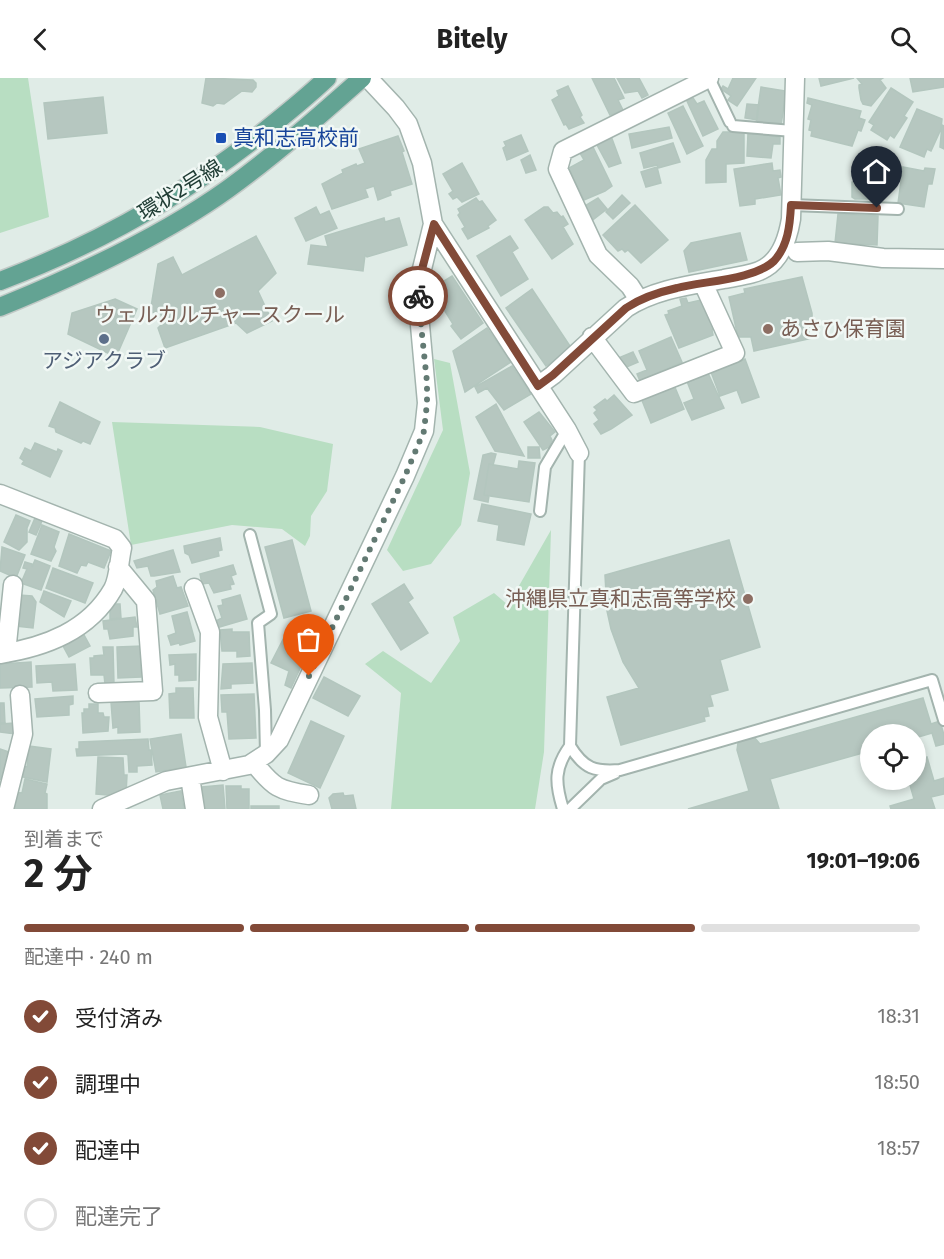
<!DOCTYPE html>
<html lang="ja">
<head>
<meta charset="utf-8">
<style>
	body { margin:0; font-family:"Fira Sans","Noto Sans JP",sans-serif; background:#f2f2f2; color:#222; height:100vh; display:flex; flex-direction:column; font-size:22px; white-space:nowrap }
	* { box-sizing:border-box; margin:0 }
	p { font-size:20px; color:#767676 }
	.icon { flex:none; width:33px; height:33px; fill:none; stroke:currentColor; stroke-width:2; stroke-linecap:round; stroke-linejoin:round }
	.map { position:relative; height:731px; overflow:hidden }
	.panel { display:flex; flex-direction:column; background:#fff; flex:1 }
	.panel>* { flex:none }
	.controls { position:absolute; left:860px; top:646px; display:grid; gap:12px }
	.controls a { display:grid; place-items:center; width:66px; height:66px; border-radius:50%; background:#fff; box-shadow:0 3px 9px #0003; font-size:30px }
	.pin { position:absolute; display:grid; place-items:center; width:51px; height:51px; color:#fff; margin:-62px -26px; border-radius:50% 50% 50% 0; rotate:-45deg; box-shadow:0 0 6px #0007 }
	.pin .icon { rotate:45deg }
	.courier { position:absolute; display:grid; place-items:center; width:60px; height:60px; margin:-30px; border:4px solid #824a38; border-radius:50%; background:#fff; color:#222; box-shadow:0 2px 8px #0007 }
	.overview em { font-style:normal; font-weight:700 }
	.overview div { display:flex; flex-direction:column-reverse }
	.overview { display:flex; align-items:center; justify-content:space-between; height:102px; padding:0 24px }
	h1 { font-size:39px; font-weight:700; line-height:45px }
	.bar { display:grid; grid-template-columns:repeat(4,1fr); gap:9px 6px; align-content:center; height:72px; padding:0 24px }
	.bar i { height:8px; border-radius:4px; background:#e0e0e0 }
	.bar .active { background:#824a38 }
	.bar p { grid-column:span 4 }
	ol { padding:0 24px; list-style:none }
	li { display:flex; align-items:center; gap:18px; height:66px }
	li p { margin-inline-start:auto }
	li .icon { padding:6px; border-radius:50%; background:#824a38; color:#fff; stroke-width:4 }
	li:last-child { color:#767676 }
	li i { width:33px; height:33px; border:3px solid #e0e0e0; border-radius:50% }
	header { display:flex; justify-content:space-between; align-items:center; height:78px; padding:0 24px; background:#fff; font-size:27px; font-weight:700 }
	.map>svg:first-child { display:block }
	.green { fill:#b8dec2 }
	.building { fill:#b6c7c0; stroke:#b3c6be; stroke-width:1.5 }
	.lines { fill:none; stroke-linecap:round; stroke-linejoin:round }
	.service-casing { stroke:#a3b4ae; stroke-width:14 }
	.minor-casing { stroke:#a3b4ae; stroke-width:21 }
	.primary-casing { stroke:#c1c9c6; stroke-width:21 }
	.service { stroke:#fff; stroke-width:10 }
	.minor { stroke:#fff; stroke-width:18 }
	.primary { stroke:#63a393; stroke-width:18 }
	.done { stroke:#637a73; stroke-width:6; stroke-dasharray:0 10.8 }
	.route { stroke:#824a38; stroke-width:8 }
	.transit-dot { fill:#1a4fb4; stroke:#f1f8f5; stroke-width:2 }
	.education-dot { fill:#8d6e63; stroke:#f1f8f5; stroke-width:2 }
	.service-dot { fill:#5c6f8a; stroke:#f1f8f5; stroke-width:2 }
	.labels { text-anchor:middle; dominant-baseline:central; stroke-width:5; stroke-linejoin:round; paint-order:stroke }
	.transit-label { font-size:21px; fill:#164399; stroke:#f1f8f5; text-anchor:start }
	.street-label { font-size:21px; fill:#203d35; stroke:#f1f8f5 }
	.education-label { font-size:21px; fill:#785e54; stroke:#f1f8f5 }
	.service-label { font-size:21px; fill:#4e5e75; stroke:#f1f8f5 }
</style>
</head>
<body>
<header><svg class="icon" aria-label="back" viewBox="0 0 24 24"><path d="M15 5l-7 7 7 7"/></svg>Bitely<svg class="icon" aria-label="search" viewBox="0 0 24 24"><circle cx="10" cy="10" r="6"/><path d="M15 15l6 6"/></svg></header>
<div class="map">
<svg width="944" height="731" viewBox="0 0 944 731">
	<rect width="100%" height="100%" fill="#e0ece7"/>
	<path class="green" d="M0,0H28L49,139L0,155Z
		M434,281L450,285L470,395L461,447L431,486L403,493L387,472L443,352Z
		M112,344L260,349L333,366L327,413L311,438L310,458L305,468L282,451L232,447L131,467Z
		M551,452L544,674L535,731H391L401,615L365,586L383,573L431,605L460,563L453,539L494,515L508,527Z"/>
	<path class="building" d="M206,0L253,2L256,5V9L252,14L242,13L224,26L217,25L213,28L202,25Z
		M592,0H614L624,20L618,22L623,32L610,37Z
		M617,0H639L648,17L642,20L638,13L625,15Z
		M733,0H756L737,28L728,22L731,18L721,11L723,8L728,11Z
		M819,0H854L821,8Z
		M857,0H883L880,2L886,10L871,28L863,26L861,22L859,10V7L862,6Z
		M910,0H944V9L913,14Z
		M568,8L582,37L580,39L584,45L569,51L566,46L564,47L552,22L559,18L557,13Z
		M761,9L786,13L781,48L756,44Z
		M891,10L913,24L904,38L907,40L894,60L890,57L887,62L871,52L874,47L869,44Z
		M103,19L107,55L48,61L44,25Z
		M693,20L697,26L704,23L718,51L703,58L687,23Z
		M808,20L861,33L859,40L865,42L861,53L858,52L852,68L811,58L812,53L809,52L811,42L808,41L812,27L807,25Z
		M747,26L759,27L757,42L745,40Z
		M683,28L703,68L687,76L668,35Z
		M917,31L942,41L941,51L931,73L927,71L924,79L900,69Z
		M942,47L944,48V71L940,69Z
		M669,49L672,60L632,70L629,56Z
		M723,54H744V85L726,86V104L706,105V82L712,71H717V63Z
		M748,55L780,59V66H773L771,80L747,78Z
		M521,57L528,73L507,82L503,70L506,68L504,64Z
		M398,58L404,73L402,74L412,106L390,113L391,117L378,122L374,108L365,111L368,119L332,131L322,106L343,95L342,92L356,86L357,88L365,85L359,71Z
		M611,58L621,85L609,89L596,65Z
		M673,65L680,84L658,90L657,87L644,90L640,75Z
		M593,69L612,108L605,113L584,122L569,90L584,82L580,75Z
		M530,77L536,92L526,95L521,82Z
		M462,85L479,116L462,124L457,119L453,121L449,116L453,113L443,96Z
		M772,85L773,93L780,92L781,99L778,100L781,117L755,121V126L740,128L734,91Z
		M857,88L889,89V108L885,119L881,121H855L852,119V104L856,103Z
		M657,89L661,105L646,109L641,94Z
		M903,89L924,93L925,90L935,91L932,106H928L924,129L898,125Z
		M622,117L630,125L613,141L606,134Z
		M476,120L479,124L482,123L496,142L488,148L489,150L468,161L462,151L465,149L458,137L460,135L458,131Z
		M598,120L607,131L590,144L583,129Z
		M635,127L668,162L641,185L628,172L625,174L622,171L618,173L603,157Z
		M316,129L320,137L329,133L337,150L306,163L295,140Z
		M544,129H548L553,135L557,134L561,139L563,138L568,146L563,149L573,166L552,181L525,142Z
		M838,136L878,138L877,167L835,165Z
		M384,140L385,144L399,140L407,167L367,179L365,177L363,193L308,186L311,167L328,169L325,158Z
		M740,155L747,182L689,194L684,173L691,165Z
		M256,158L276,195L258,213L272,243L247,255L236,245L165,270L158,250L163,245L160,233L150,235L158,186L173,179L182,197Z
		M510,158L518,170L512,174L528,201L501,218L477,178Z
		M452,198L483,245L461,261L451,248L453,246L435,217L436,208Z
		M802,199L812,235L813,260L754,273L751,259H738L729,219L745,215L744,211Z
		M532,211L572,271L546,288L506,230Z
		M686,220L688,225L705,221L718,249L712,252L713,257L679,270L665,237L669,236L668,233L682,228L680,221Z
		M115,221L137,231L116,279L68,256L72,235Z
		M487,250L511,284L465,314L453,273Z
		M671,259L682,284L640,303L637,296L647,292L639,273Z
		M633,274L638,284L624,290L616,281Z
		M745,281L759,319L742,325L737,312L720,318L711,294Z
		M512,288L531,316L504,332L487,310L478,315L475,309Z
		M707,293L724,330L692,342L684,325L694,321L686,301Z
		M674,307L684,331L651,345L641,320Z
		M614,317L632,337L611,351L601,356L594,346L599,342L594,335L597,332L594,329L605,321L607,323Z
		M60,324L100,344L90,366L83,363L81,365L56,354L55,350L49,348Z
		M496,326L524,378L495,373L476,339Z
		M539,334L555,354L550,358L552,362L549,369L543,372L524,344Z
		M35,365L57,374L58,371L62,373L50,399L22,386L24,383L20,380L25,370L31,373Z
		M528,369H539L540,380H528Z
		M491,375L496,376L493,387L489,386L484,417L489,418L488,424L474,421L483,377Z
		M519,383L535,385L529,424L484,417L489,386L518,391Z
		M482,426L531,436L524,467L497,462L499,447L478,443Z
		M16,437L30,443L27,450V464L19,472L4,464Z
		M35,440L42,443L36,457L29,454Z
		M42,447L59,454L54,469L56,473L51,483L31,476Z
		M69,456L111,473L104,490L88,484L86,488L81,487L77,495L59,488Z
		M220,460L222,472L218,473L219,478L192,485L189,477L185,475L184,468Z
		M292,462L311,533L284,540L265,469Z
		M729,462L760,569L720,582L728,612L710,617L713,628L707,629L709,638L704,639L705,643L621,667L607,619L639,610L623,584L611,551L607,533L605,497Z
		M2,469L25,477L16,500L0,493Z
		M173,472L180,494L154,498H151L148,488L137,490L134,483Z
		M35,482L50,488L41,512L21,505L27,491L23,490L25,484L32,486V489Z
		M233,487L236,496L231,498L234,506L230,507L231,511L214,515L209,505L202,506L200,496Z
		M53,490L93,505L85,525L46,510Z
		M173,498L177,510L181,509L188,528L160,536L153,512L157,509L156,503Z
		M404,506L413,520L408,524L428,555L401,572L372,526Z
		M44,513L71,523L64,539L40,524Z
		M19,517L32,518L36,524L33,550L16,548Z
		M240,517L247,541L216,550L214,544L222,540L218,528L223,527L222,522Z
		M115,526H120L121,540L110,541V533Z
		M187,534L195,563L180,567L179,565L171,567L168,558L176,555L172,538Z
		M135,539L137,549H133V558L110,561L108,551H104L103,543Z
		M290,548L314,560L291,610L285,607L289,593L271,585Z
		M232,551V554H249L250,578L237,579V573H222L220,552Z
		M83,555L90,568L69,579L62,566Z
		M142,568L141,599L118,600L117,569Z
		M103,569H113L114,606H105L104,597H91L90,580H94V578L104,577Z
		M196,576V602L179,603V597H175V586L170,587L169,577Z
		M31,584L32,609L0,610V586Z
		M252,585L253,605L231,606V610L221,611L223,586Z
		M75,586L77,612L53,613L52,604L37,605L36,588Z
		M324,599L360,618L348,638L313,620Z
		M176,610H193L194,640H170L169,616L176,615Z
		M254,616L256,660L229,661L227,634H222L221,617Z
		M73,618V626L69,627V637L37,639L35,621Z
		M923,620L931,646L940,643L944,657V666L936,668L932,655L915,660V657H870V673L770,701L779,731H688L749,713L737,672L738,665L741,660L754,659L760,666Z
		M139,623L140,654L118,655V649L113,650L111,624Z
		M0,625H4L5,645H0Z
		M89,626H98V635H103L104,639H109L108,653L83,655L82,635H84V631H89Z
		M311,643L344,658L320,710L288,695Z
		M14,645L15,656L0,654V646Z
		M181,656L186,689L156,694L150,661Z
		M148,661L149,672H151L152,687L137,688V694H129L128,677L126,676L77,678L76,671H79V664Z
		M29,668L51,671L47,704L18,698L21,688L27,689Z
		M0,671L9,674L2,702L0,701Z
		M98,679L123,680L124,697H127L126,716L121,718L96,716Z
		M927,679L934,703L944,700V716L931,719L935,731H891L890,728L914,721L910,707L905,708L903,702H915V683Z
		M25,701L47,706L45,715L47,716V731H10L14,714L22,715Z
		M223,707L225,731H204L202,709Z
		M226,708H241V711H249V731H227Z
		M181,713L184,731H163L160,717Z
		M343,715L344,718L353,717L356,731H332L329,720L333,716Z
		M251,728H279V731H251Z"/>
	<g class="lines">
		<g class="service-casing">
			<path id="service" d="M709,0L730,44
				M733,48L793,53
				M791,127L898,131
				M540,433L545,389L567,352
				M250,457L271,536L258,545L265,632L266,676
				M570,668C584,691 595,694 620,692L932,602L944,642
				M563,731C555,705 554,690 570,668L579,375
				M570,731L601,701L615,695"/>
		</g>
		<g class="minor-casing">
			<path id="minor" d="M433,146L567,352L579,375
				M797,174L828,173L883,180L944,181
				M639,222L630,208L598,177L558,91L563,73L709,0
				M592,259L634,315L735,275L703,205
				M538,308L553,297L626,230C655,211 691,207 724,201C737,198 754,197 765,190C782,180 788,159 791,141L795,0
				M0,416L115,461L122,470C119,483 119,500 113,511C89,553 45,569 0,576
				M194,510L210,554L208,639L223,693
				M6,575L13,507
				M98,615L153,613L146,523L118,489
				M254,685C274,710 278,712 309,717
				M190,699L195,731
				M4,731L23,656L20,617
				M102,731L166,703L249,687L266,676L279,662L405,398L424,353L427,325L418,225L421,195L433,146L422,85L408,46L396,30L368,0"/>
		</g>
		<g class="primary-casing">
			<path id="primary" d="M0,203C93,168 179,120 257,59C281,40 305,21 327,0
				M0,229C76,198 161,159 228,111C275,77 318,39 362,0"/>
		</g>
		<use href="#service" class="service"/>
		<use href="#minor" class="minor"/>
		<use href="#primary" class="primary"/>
	</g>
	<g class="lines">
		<path class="done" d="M309,598L405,398L424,353L427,325V304L418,218"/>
		<path class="route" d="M418,218L421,195L434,146L538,308L553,297L626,230C641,220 659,214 677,210C703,203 754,202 774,183C788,168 790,147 791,127L877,130"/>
	</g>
	<rect class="transit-dot" x="215" y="54" width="12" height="12" rx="3"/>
	<g class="education-dot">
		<circle cx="220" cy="215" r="6"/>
		<circle cx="768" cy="251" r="6"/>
		<circle cx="748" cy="521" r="6"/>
	</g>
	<circle class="service-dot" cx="104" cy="261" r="6"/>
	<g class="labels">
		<g class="transit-label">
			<text x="233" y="60">真和志高校前</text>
		</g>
		<g class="street-label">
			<text transform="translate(180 112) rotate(-32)">環状2号線</text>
		</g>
		<g class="education-label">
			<text x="220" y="237">ウェルカルチャースクール</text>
			<text x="780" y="251" text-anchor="start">あさひ保育園</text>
			<text x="736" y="521" text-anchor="end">沖縄県立真和志高等学校</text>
		</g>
		<g class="service-label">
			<text x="104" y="283">アジアクラブ</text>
		</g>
	</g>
</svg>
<div class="controls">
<a><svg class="icon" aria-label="locate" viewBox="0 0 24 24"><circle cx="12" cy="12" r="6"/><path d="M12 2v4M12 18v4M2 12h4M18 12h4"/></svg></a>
</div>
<div class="pin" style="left:309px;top:598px;background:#ea580c"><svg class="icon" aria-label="bag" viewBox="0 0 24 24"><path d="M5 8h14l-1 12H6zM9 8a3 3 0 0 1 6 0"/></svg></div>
<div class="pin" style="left:877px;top:130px;background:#1f2937"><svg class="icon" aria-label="home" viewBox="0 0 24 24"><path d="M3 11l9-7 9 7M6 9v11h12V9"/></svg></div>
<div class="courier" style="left:418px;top:218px"><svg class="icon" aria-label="bike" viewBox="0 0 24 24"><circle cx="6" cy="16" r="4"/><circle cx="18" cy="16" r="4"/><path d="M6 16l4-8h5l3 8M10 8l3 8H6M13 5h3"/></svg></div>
</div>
<section class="panel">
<div class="overview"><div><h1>2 分</h1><p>到着まで</p></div><em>19:01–19:06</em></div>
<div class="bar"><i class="active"></i><i class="active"></i><i class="active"></i><i></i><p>配達中 · 240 m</p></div>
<ol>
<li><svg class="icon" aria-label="check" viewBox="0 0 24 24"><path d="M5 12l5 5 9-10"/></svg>受付済み<p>18:31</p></li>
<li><svg class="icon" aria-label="check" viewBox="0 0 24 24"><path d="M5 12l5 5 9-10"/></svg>調理中<p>18:50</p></li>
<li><svg class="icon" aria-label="check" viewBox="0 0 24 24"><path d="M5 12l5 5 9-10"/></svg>配達中<p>18:57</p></li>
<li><i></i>配達完了</li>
</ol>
</section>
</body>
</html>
